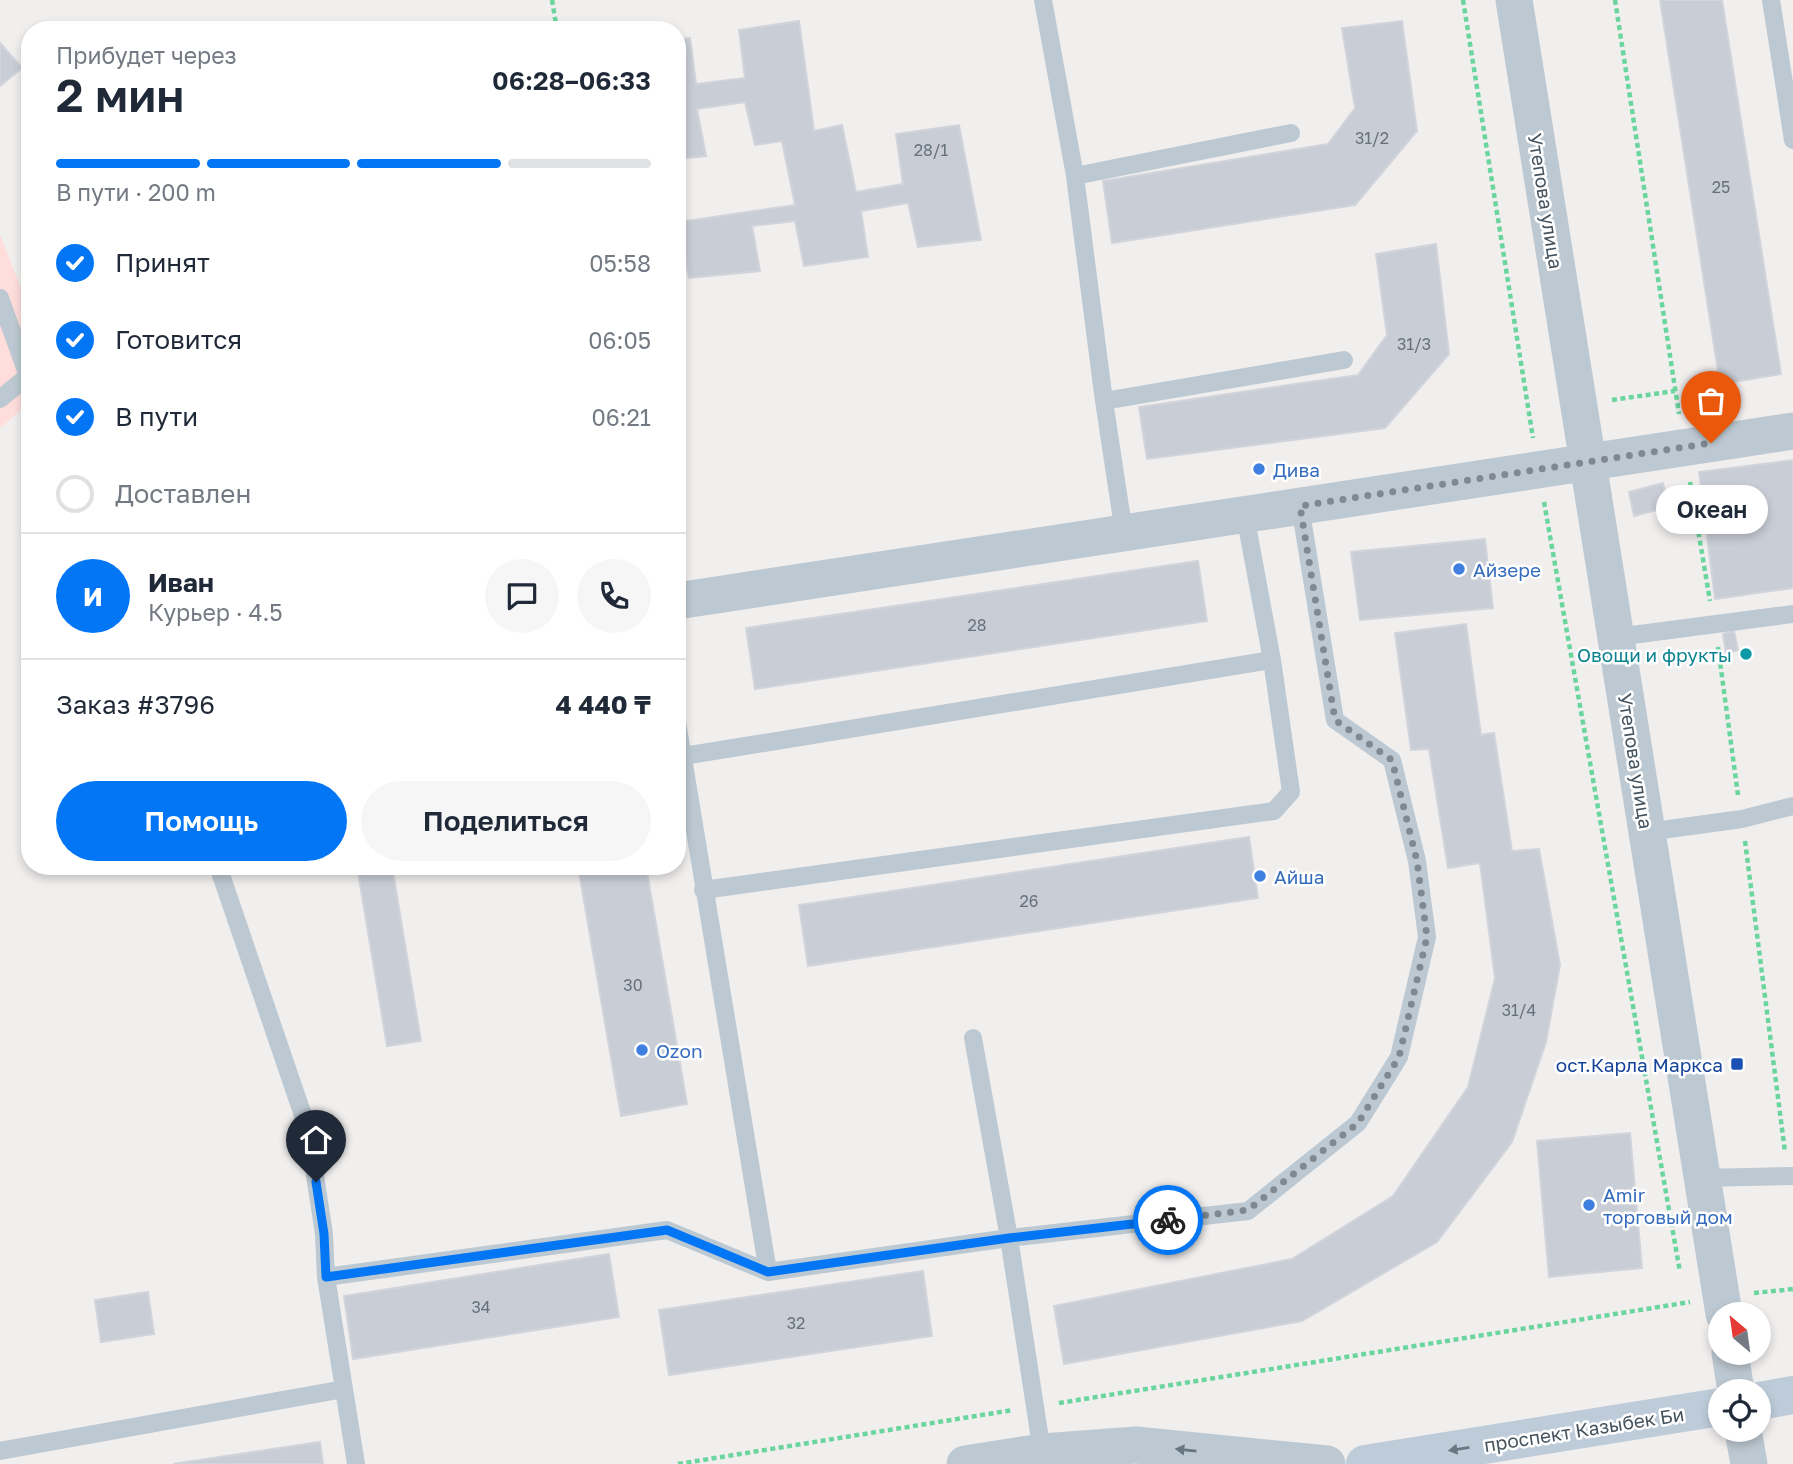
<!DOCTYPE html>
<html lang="ru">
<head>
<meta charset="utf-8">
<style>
	body { margin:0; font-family:"Golos Text",sans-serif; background:#f6f6f7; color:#1f2937; height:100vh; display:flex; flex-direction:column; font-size:26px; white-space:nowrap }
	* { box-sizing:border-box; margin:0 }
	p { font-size:23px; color:#747a83 }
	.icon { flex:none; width:38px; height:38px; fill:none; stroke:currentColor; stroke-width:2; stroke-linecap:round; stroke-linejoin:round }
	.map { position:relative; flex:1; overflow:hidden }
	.drawer { position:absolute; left:21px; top:21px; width:665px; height:854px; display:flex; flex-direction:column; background:#fff; border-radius:28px; box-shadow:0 4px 10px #0003 }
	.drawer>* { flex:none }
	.needle { width:46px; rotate:331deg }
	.fabs { position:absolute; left:1708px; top:1302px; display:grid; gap:14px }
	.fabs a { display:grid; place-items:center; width:63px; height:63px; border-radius:50%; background:#fff; box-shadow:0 4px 10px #0003; font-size:35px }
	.pin { position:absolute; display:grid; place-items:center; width:60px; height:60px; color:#fff; margin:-72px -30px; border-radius:50% 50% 50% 0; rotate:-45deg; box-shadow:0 0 7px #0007 }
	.pin .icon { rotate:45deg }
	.courier { position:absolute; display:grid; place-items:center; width:70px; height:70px; margin:-35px; border:5px solid #0376f6; border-radius:50%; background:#fff; color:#222; box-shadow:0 2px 9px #0007 }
	.bubble { position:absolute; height:49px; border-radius:24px; background:#fff; box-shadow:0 4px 10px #0003; font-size:23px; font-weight:600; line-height:49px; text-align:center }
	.summary em { font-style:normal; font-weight:600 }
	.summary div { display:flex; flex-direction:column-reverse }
	.summary { display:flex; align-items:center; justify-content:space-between; height:119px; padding:0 35px }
	h1 { font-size:46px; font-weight:600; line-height:52px }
	.bar { display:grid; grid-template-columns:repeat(4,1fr); gap:10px 7px; align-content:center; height:84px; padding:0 35px }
	.bar i { height:9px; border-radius:5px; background:#e0e1e3 }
	.bar .selected { background:#0376f6 }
	.bar p { grid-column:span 4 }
	.line { display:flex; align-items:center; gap:18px; padding:0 35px; border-top:2px solid #e0e1e3 }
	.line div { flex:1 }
	.round { display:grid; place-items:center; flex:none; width:74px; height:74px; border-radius:37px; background:#f6f6f7 }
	ol { padding:0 35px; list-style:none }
	li { display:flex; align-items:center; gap:21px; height:77px }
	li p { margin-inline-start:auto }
	li .icon { padding:7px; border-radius:50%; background:#0376f6; color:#fff; stroke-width:4 }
	li:last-child { color:#747a83 }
	li i { width:38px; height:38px; border:4px solid #e0e1e3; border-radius:50% }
	.action { display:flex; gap:14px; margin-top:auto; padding:14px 35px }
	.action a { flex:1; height:80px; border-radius:42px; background:#0376f6; color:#fff; font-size:28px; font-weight:600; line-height:80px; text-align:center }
	.action a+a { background:#f6f6f7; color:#1f2937 }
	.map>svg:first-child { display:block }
	.medical { fill:#fedddb }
	.building { fill:#c9cdd5; stroke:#d1d4db; stroke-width:2 }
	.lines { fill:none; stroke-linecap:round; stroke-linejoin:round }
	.path { stroke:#6ad69d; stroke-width:4.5; stroke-dasharray:5 3.5; stroke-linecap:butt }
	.lane { stroke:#bdc9d2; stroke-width:18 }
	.street { stroke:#bdc9d2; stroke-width:37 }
	.secondary { stroke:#beccda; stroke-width:38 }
	.oneway { fill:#697783 }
	.oneway2 { fill:#687681 }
	.done { stroke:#818990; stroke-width:7; stroke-dasharray:0 12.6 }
	.route { stroke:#0376f6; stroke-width:9 }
	.shop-dot { fill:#3f7fe0; stroke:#fff; stroke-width:2.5 }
	.culture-dot { fill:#0f9aa8; stroke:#fff; stroke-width:2.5 }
	.transit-dot { fill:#1a4fb4; stroke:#fff; stroke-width:2.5 }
	.labels { text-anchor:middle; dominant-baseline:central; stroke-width:5; stroke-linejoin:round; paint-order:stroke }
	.number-label { font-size:16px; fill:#65727c }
	.street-label { font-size:19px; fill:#44535e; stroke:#fff }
	.shop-label { font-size:19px; fill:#366cbe; stroke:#fff; text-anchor:start }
	.culture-label { font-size:19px; fill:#0d838f; stroke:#fff; text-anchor:end }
	.transit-label { font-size:19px; fill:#164399; stroke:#fff; text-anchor:end }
</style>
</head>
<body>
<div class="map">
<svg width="1793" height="1464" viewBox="0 0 1793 1464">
	<rect width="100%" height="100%" fill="#f1eeee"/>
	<path class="medical" d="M0,235L30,311V402L0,428Z"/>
	<path class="building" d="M1660,0H1722L1781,374L1720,384Z
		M799,21L814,131L842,125L856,192L903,184L896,134L959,125L981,240L918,247L908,203L861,211L868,257L804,266L795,221L752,226L760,271L689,278L679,222L795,205L782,141L755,145L745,102L697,109L706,156L677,159V40L690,38L696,84L745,78L739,30Z
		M1402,21L1417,131L1355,205L1112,243L1103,181L1328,144L1355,108L1342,28Z
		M0,43L22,68L0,86Z
		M1436,244L1449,354L1385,428L1147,459L1139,407L1358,375L1387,335L1376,254Z
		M1793,460V588L1715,599L1699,472Z
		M1663,483L1668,507L1634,516L1629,492Z
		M1485,539L1493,608L1360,620L1351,552Z
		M1198,561L1207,621L755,689L746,628Z
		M1466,624L1481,735L1494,733L1512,851L1539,849L1560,965L1546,1042L1512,1142L1437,1242L1302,1321L1064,1364L1054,1306L1292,1259L1393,1196L1468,1087L1495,978L1480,863L1448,868L1429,749L1411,750L1395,633Z
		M1734,631L1738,650L1726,654L1723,634Z
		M1748,648L1751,658L1744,660L1741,650Z
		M1249,837L1258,898L808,966L799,905Z
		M357,866H392L421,1041L387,1046Z
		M578,866H646L687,1104L621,1116Z
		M1630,1133L1642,1268L1549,1277L1537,1141Z
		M609,1254L619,1317L353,1359L344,1296Z
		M923,1271L932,1336L669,1375L659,1310Z
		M148,1292L154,1334L101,1342L95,1300Z
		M320,1442L323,1464H173Z"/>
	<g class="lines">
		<path class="path" d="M552,0L557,30
			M1463,0L1533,438
			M1615,0L1679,414
			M1612,400L1675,391
			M1690,482L1710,601
			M1544,502L1680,1272
			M1718,647L1738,795
			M1745,841L1785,1152
			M1754,1293L1793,1289
			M1059,1403L1690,1302
			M678,1464L1013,1410"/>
		<path class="lane" d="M1043,0L1075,176L1104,401L1124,533
			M1771,0L1793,140
			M1075,176L1291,133
			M0,298L28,376L0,399
			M1104,401L1344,360
			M1617,637L1793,614
			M677,722L768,1272L1009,1238L1248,1211L1358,1123L1399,1057L1427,937L1417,861L1392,760L1335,720L1300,506
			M684,756L1272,660
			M1647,832L1742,819L1793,806
			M218,866L308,1130L324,1234L326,1277L356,1464
			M703,890L1274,811L1291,792L1272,660L1245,515
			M973,1038L1009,1238L1042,1452
			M1702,1178L1793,1176
			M326,1277L667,1230L768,1272
			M0,1451L344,1389"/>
		<path class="street" d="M1514,0L1724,1314
			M677,601L1793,431
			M1730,1353L1736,1391
			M1743,1430L1749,1464
			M965,1464L1042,1452L1136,1445L1327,1464"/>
		<path class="secondary" d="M1759,1401L1793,1395
			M1365,1464L1720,1407"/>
	</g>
	<defs><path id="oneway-solid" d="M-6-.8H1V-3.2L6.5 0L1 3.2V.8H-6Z" transform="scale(1.75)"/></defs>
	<use class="oneway" href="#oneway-solid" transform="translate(1459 1449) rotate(171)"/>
	<use class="oneway2" href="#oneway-solid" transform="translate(1186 1450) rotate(-174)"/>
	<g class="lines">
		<path class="done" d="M1168,1220L1248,1210L1358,1123L1399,1057L1427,937L1417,861L1392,760L1335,720L1300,506L1711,443"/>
		<path class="route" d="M316,1182L324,1234L326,1277L667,1230L768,1272L1009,1238L1168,1220"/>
	</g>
	<g class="shop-dot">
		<circle cx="1259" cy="469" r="7"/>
		<circle cx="1459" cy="569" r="7"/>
		<circle cx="1260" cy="876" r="7"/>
		<circle cx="642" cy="1050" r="7"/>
		<circle cx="1589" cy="1205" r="7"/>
	</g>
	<circle class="culture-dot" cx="1746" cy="654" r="7"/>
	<rect class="transit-dot" x="1730" y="1057" width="14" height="14" rx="3.5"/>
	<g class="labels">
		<g class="number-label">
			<text x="1372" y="138">31/2</text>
			<text x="931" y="150">28/1</text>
			<text x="1721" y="187">25</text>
			<text x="1414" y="344">31/3</text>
			<text x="977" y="625">28</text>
			<text x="1029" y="901">26</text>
			<text x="633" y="985">30</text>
			<text x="1519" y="1010">31/4</text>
			<text x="481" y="1307">34</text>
			<text x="796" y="1323">32</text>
		</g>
		<g class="street-label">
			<text transform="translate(1546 201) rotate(81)">Утепова улица</text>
			<text transform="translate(1636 761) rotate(81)">Утепова улица</text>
			<text transform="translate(1584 1429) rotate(-9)">проспект Казыбек Би</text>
		</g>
		<g class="shop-label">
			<text x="1273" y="469">Дива</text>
			<text x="1473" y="569">Айзере</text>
			<text x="1274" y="876">Айша</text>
			<text x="656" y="1050">Ozon</text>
			<text x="1603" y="1194">Amir<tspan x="1603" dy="22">торговый дом</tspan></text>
		</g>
		<g class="culture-label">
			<text x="1732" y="654">Овощи и фрукты</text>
		</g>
		<g class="transit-label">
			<text x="1723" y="1064">ост.Карла Маркса</text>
		</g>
	</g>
</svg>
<div class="fabs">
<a><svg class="needle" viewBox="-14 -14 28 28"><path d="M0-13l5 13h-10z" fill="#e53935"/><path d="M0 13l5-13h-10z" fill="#747a83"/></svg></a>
<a><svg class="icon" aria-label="locate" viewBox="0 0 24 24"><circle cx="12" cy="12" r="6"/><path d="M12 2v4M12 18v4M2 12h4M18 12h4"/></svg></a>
</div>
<div class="pin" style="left:1711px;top:443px;background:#ea580c"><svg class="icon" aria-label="bag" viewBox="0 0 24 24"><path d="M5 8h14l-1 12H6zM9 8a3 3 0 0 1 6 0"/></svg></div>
<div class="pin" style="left:316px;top:1182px;background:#1f2937"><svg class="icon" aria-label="home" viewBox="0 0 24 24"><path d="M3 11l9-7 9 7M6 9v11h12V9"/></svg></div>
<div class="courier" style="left:1168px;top:1220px"><svg class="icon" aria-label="bike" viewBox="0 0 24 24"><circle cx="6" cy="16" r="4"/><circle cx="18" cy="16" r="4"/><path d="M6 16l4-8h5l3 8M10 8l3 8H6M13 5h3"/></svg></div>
<div class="bubble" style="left:1656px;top:485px;width:112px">Океан</div>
<section class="drawer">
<div class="summary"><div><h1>2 мин</h1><p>Прибудет через</p></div><em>06:28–06:33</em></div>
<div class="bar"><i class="selected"></i><i class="selected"></i><i class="selected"></i><i></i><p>В пути · 200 m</p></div>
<ol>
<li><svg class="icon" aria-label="check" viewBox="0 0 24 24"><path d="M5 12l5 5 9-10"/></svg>Принят<p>05:58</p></li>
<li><svg class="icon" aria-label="check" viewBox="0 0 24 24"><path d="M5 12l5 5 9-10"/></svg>Готовится<p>06:05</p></li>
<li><svg class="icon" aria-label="check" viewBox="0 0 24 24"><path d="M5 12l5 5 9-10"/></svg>В пути<p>06:21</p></li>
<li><i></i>Доставлен</li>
</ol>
<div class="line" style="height:126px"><b class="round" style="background:#0376f6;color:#fff">И</b><div><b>Иван</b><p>Курьер · 4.5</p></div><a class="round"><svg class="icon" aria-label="chat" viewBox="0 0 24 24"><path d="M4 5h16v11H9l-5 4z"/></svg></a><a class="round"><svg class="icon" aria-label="phone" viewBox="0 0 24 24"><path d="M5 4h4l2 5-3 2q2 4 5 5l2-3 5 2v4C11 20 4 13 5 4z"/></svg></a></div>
<div class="line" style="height:91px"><div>Заказ #3796</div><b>4 440 ₸</b></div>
<div class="action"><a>Помощь</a><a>Поделиться</a></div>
</section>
</div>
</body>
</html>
